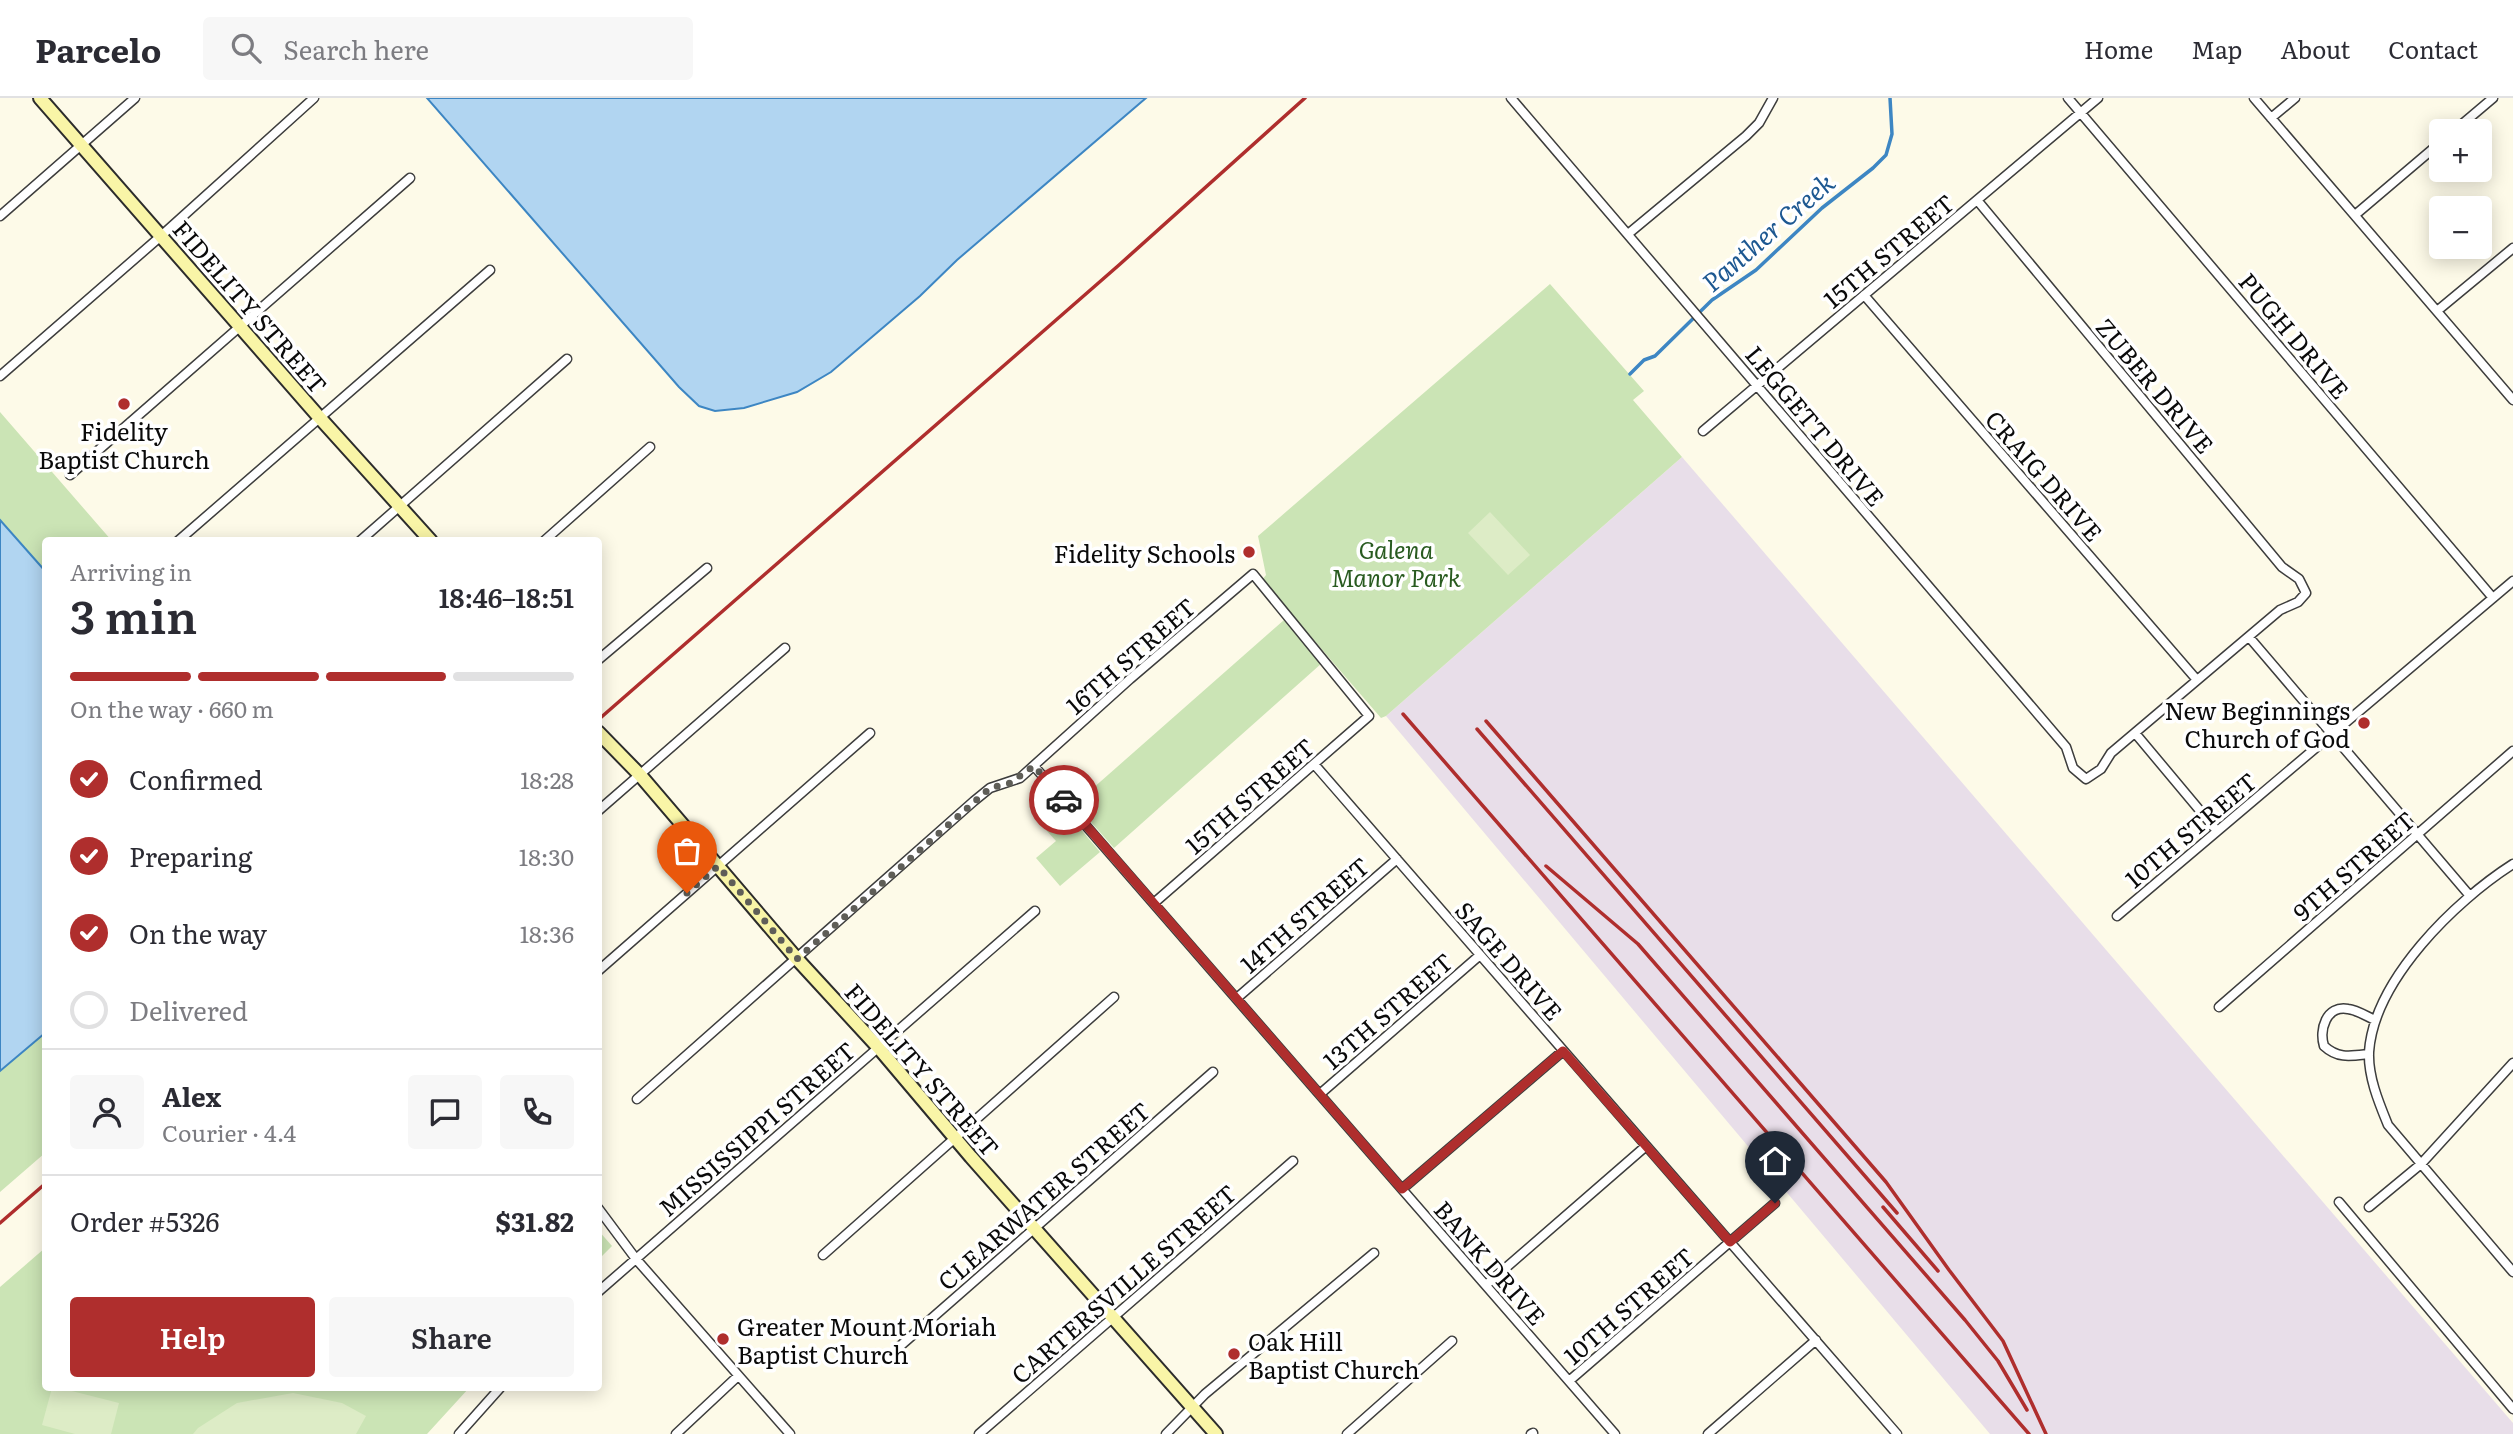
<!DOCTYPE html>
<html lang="en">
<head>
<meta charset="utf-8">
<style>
	body { margin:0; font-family:Literata,serif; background:#f7f7f7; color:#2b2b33; height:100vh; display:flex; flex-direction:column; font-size:26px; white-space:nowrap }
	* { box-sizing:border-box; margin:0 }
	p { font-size:23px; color:#7c7c81 }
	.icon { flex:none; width:38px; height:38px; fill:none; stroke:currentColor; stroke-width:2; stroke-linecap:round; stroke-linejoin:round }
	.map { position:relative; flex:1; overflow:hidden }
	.sheet { position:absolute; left:42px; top:439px; width:560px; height:854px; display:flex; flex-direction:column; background:#fff; border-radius:7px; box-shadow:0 4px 18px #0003 }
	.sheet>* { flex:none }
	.tools { position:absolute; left:2429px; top:21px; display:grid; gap:14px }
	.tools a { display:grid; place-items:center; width:63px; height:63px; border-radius:7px; background:#fff; box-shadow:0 4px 18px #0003; font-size:35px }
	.pin { position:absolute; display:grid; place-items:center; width:60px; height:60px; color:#fff; margin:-72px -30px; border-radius:50% 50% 50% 0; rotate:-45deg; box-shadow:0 0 7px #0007 }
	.pin .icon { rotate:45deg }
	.courier { position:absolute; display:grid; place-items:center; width:70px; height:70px; margin:-35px; border:5px solid #af2e2d; border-radius:50%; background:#fff; color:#222; box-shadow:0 2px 9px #0007 }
	.summary em { font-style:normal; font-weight:600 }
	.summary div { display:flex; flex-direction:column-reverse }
	.summary { display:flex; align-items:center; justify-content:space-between; height:119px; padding:0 28px }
	h1 { font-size:46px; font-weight:600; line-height:52px }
	.bar { display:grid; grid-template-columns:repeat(4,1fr); gap:10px 7px; align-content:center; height:84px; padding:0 28px }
	.bar i { height:9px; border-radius:5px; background:#e1e1e2 }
	.bar .active { background:#af2e2d }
	.bar p { grid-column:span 4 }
	.line { display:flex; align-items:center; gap:18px; padding:0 28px; border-top:2px solid #e1e1e2 }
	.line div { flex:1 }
	.round { display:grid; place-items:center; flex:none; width:74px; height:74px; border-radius:7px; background:#f7f7f7 }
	ol { padding:0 28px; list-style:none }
	li { display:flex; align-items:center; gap:21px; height:77px }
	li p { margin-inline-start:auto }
	li .icon { padding:7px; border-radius:50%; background:#af2e2d; color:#fff; stroke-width:4 }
	li:last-child { color:#7c7c81 }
	li i { width:38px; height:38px; border:4px solid #e1e1e2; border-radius:50% }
	.primary-button { display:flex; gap:14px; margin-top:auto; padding:14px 28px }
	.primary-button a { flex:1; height:80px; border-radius:7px; background:#af2e2d; color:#fff; font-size:28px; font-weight:600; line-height:80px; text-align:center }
	.primary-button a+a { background:#f7f7f7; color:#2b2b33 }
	header { display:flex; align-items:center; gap:42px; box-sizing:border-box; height:98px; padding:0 35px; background:#fff; border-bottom:2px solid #e1e1e2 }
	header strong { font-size:33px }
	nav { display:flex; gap:38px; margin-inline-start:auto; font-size:24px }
	.search { width:490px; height:63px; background:#f7f7f7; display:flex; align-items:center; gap:18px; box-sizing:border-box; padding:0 24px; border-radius:7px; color:#7c7c81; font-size:26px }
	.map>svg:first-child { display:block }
	.industrial { fill:#e8dee9 }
	.green { fill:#cbe4b5 }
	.pitch { fill:#ddecc6 }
	.water { fill:#b1d5f1; stroke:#3d86c3; stroke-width:2 }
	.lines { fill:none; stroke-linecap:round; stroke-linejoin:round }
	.stream { stroke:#3d86c3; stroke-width:3.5 }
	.minor-casing { stroke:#3d3d3d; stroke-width:11 }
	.secondary-casing { stroke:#2c2c2c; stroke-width:16 }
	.minor { stroke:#fff; stroke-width:8 }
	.secondary { stroke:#f9f5a7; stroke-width:12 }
	.rail { stroke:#af2e2d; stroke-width:3.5 }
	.done { stroke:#5f5e58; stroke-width:7; stroke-dasharray:0 12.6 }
	.route { stroke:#af2e2d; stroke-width:9 }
	.poi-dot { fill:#af2e2d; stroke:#fff; stroke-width:2.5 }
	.labels { text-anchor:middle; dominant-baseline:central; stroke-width:7; stroke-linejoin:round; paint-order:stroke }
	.street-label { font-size:24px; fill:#0a0a0a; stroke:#fff }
	.poi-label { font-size:24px; fill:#0a0a0a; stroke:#fff; text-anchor:end }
	.park-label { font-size:24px; font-style:italic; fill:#295b20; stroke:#fff }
	.water-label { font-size:26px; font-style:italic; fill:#1d5891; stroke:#fff }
</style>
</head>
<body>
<header>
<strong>Parcelo</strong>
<div class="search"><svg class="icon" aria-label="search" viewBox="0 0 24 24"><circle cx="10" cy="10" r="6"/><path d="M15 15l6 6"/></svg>Search here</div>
<nav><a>Home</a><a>Map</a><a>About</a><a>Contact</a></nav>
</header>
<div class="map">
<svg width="2513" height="1336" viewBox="0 0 2513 1336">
	<rect width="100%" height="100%" fill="#fdfae8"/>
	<path class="industrial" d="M1682,359L2513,1325V1336H1990L1386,618Z"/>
	<path class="green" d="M1550,186L1644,293L1633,302L1682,359L1386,618L1381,620L1262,482L1266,477L1258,438Z
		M0,314L112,443H46L45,1055L0,1094Z
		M1284,522L1322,565L1114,750L1075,706Z
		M1067,715L1100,754L1060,788L1036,760L1056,743L1046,732Z
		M598,1132L612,1148L599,1161H598Z
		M45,1150L46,1290H469L427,1336H0V1189Z"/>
	<path class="pitch" d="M1490,414L1530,457L1508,477L1468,435Z
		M52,1290H60L119,1305L111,1336H75L42,1327Z
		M293,1295L342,1305L366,1318L356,1336H193L198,1330L237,1305Z"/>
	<path class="water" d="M427,0H1146L957,162L920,198L831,274L797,294L744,310L715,313L699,308L679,289Z
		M0,422L46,474L45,935L0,973Z"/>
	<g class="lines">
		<path class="stream" d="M1630,276L1644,262L1655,258L1712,202L1756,172L1822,110L1873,70L1886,57L1892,36L1890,0"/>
		<g class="minor-casing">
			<path id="minor" d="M1511,0L2066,649L2073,670L2086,681L2101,671L2111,655L2280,512L2298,504L2306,495L2299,481L2282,469L1977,102
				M2068,0L2493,500
				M2254,0L2513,302
				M2271,20L2295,0
				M2454,33L2493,0
				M2355,117L2441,44
				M0,118L135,0
				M1628,136L1746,38L1759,25L1773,0
				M1864,197L2197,582
				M2437,213L2513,150
				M0,278L161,138L314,0
				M1703,333L2098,0
				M70,377L410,80
				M178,443L490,172
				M360,443L567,261
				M544,443L650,349
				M2249,539L2470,798
				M598,562L707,470
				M2135,635L2217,733
				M1314,666L1897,1336
				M1034,668L1615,1336
				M598,713L785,550
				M2513,766C2455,803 2374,882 2369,954C2368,979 2379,1005 2388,1027L2513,1174
				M2117,818L2513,483
				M598,873L870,635
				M1237,900L1397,761
				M2219,909L2513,653
				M2369,956C2351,958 2338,961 2324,948C2319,932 2326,907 2348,911C2357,912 2366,918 2375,922
				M1320,996L1480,857
				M637,1001L974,703L990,690L1020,680L1130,581L1253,476L1369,618L1154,805
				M1402,1091L1563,953
				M2339,1104L2513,1311
				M2369,1109L2421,1066L2513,965
				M598,1110L636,1161L790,1336
				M823,1157L1114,899
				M1486,1187L1646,1048
				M598,1194L1035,813
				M899,1249L1213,974
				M1569,1283L1775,1105
				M459,1336L500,1290
				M676,1336L738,1278
				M979,1336L1293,1063
				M1166,1336L1205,1296L1374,1155
				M1347,1336L1452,1243
				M1531,1336L1533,1335
				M1708,1336L1816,1242"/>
		</g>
		<g class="secondary-casing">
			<path id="secondary" d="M40,0L319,319L431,443
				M598,634L640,677L797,861L878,949L971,1059L1216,1336"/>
		</g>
		<use href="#minor" class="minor"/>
		<use href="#secondary" class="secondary"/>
		<path class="rail" d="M1403,616L2029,1336
			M598,622L1119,167L1305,0
			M1486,623L1886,1084L1949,1172L2003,1243L2046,1336
			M1477,631L1897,1115
			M1546,768L1638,846L1965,1222L1998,1263L2027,1312
			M1883,1109L1938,1173
			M0,1125L46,1085"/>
	</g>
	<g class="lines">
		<path class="done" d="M687,795L718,768L797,861L990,690L1010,685L1034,668L1064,702"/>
		<path class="route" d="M1064,702L1402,1091L1563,953L1730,1144L1775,1105"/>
	</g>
	<g class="poi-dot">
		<circle cx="124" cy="306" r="7"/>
		<circle cx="1249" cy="454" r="7"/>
		<circle cx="2364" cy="625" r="7"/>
		<circle cx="723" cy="1241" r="7"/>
		<circle cx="1234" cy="1256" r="7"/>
	</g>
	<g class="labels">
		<g class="street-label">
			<text transform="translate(1888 152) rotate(-40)">15TH STREET</text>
			<text transform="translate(251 208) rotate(49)">FIDELITY STREET</text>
			<text transform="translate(2295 237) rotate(50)">PUGH DRIVE</text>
			<text transform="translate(2156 287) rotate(50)">ZUBER DRIVE</text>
			<text transform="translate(1816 327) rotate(50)">LEGGETT DRIVE</text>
			<text transform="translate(2045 377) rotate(49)">CRAIG DRIVE</text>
			<text transform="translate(1130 557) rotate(-41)">16TH STREET</text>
			<text transform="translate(1249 697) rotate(-41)">15TH STREET</text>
			<text transform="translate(2190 731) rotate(-40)">10TH STREET</text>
			<text transform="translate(2353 767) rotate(-41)">9TH STREET</text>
			<text transform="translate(1304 816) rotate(-41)">14TH STREET</text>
			<text transform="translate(1510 862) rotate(49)">SAGE DRIVE</text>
			<text transform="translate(1387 912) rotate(-41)">13TH STREET</text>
			<text transform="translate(923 971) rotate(49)">FIDELITY STREET</text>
			<text transform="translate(756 1030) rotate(-41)">MISSISSIPPI STREET</text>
			<text transform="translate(1043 1097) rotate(-41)">CLEARWATER STREET</text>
			<text transform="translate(1491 1164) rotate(49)">BANK DRIVE</text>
			<text transform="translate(1123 1185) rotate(-41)">CARTERSVILLE STREET</text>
			<text transform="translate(1628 1207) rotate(-41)">10TH STREET</text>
		</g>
		<g class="poi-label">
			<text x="124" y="332" text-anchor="middle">Fidelity<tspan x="124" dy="28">Baptist Church</tspan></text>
			<text x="1235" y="454">Fidelity Schools</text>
			<text x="2350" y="611">New Beginnings<tspan x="2350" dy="28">Church of God</tspan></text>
			<text x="737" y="1227" text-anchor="start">Greater Mount Moriah<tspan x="737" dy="28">Baptist Church</tspan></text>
			<text x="1248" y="1242" text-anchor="start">Oak Hill<tspan x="1248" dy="28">Baptist Church</tspan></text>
		</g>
		<g class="park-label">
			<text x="1396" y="450">Galena<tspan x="1396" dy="28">Manor Park</tspan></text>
		</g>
		<g class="water-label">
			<text transform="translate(1767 133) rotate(-41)">Panther Creek</text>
		</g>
	</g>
</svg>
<div class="tools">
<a>+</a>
<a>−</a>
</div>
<div class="pin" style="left:687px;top:795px;background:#ea580c"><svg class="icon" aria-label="bag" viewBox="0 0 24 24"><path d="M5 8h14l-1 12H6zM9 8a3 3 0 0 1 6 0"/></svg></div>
<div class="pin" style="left:1775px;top:1105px;background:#1f2937"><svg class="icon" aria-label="home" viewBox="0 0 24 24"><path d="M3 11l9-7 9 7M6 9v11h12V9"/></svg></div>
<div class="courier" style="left:1064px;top:702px"><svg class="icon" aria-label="car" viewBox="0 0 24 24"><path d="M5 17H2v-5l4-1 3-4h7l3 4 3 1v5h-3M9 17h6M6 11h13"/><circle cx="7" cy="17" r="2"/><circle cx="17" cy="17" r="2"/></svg></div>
<section class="sheet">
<div class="summary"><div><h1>3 min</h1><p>Arriving in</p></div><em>18:46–18:51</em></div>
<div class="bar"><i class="active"></i><i class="active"></i><i class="active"></i><i></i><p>On the way · 660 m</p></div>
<ol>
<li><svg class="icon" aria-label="check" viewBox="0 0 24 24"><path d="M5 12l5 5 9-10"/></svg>Confirmed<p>18:28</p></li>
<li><svg class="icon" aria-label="check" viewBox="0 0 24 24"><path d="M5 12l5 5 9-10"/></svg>Preparing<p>18:30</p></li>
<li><svg class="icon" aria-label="check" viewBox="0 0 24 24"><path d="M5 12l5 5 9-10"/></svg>On the way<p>18:36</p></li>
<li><i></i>Delivered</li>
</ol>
<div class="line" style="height:126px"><a class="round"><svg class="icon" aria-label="person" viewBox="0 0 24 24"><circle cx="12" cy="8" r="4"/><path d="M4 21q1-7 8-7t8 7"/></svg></a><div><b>Alex</b><p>Courier · 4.4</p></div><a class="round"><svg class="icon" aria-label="chat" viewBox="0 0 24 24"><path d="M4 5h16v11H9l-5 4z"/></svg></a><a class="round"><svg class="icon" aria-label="phone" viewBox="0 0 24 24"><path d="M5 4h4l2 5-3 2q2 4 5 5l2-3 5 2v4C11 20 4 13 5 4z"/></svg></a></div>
<div class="line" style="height:91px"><div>Order #5326</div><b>$31.82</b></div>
<div class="primary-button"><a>Help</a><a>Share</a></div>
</section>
</div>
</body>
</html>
